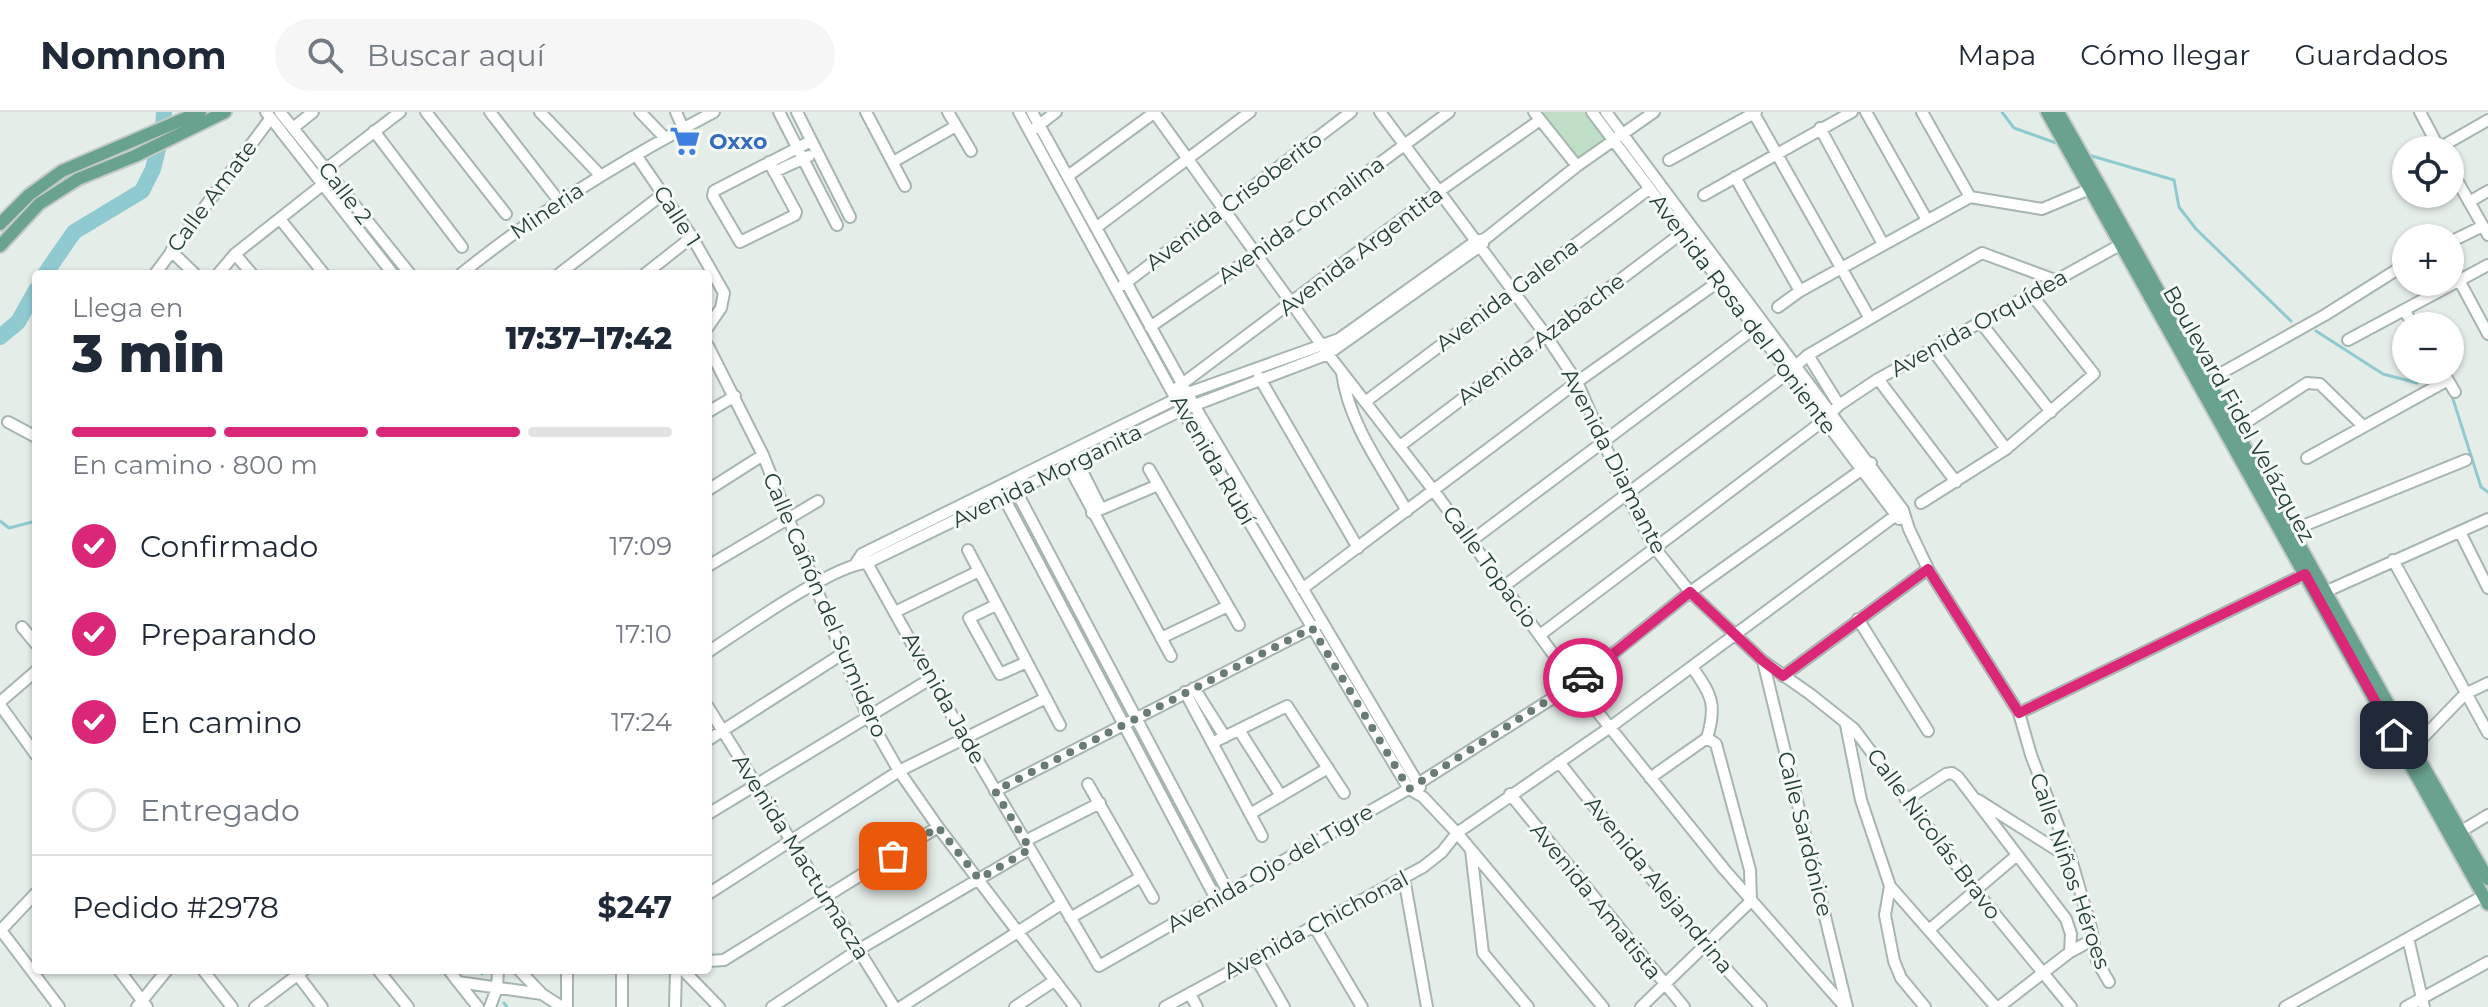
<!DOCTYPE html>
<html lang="es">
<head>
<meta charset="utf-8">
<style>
	body { margin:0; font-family:Montserrat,sans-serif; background:#f6f6f7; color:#1f2937; height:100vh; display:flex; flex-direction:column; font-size:30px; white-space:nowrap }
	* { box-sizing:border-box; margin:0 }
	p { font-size:26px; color:#747a83 }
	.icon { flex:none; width:44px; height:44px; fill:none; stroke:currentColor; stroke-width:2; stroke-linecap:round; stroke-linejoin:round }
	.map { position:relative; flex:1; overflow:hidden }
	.sheet { position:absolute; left:32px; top:158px; width:680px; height:704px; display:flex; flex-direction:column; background:#fff; border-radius:8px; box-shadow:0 2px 6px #0004 }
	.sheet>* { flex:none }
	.tools { position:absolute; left:2392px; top:24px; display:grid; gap:16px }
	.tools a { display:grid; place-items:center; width:72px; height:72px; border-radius:50%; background:#fff; box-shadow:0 2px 6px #0004; font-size:40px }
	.pin { position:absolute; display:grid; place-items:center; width:68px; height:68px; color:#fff; margin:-34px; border-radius:16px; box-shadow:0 4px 12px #0006 }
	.courier { position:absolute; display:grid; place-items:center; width:80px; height:80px; margin:-40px; border:6px solid #db2777; border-radius:50%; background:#fff; color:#222; box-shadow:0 2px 10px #0007 }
	.overview em { font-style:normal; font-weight:800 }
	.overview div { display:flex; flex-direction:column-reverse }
	.overview { display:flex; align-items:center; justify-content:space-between; height:136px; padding:0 40px }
	h1 { font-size:52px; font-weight:800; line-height:60px }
	.bar { display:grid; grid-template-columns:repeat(4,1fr); gap:12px 8px; align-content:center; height:96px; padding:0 40px }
	.bar i { height:10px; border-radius:6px; background:#e0e1e3 }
	.bar .active { background:#db2777 }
	.bar p { grid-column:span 4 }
	.line { display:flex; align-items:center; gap:20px; padding:0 40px; border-top:2px solid #e0e1e3 }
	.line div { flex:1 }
	ol { padding:0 40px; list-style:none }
	li { display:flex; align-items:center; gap:24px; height:88px }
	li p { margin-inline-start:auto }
	li .icon { padding:8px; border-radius:50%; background:#db2777; color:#fff; stroke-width:4 }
	li:last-child { color:#747a83 }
	li i { width:44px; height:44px; border:4px solid #e0e1e3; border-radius:50% }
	header { display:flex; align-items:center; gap:48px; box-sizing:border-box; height:112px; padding:0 40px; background:#fff; border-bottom:2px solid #e0e1e3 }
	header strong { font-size:38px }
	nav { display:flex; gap:44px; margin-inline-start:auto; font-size:28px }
	.search { width:560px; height:72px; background:#f6f6f7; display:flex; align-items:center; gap:20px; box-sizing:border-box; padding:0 28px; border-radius:44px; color:#747a83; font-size:30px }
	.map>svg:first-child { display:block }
	.green { fill:#bedec5 }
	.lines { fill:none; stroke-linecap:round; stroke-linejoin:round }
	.stream { stroke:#8fcad1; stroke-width:3 }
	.river { stroke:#8fcad1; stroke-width:16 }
	.minor-casing { stroke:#a7b5b0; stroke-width:14 }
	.major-casing { stroke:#c2c9c7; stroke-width:16 }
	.minor { stroke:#fff; stroke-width:10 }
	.major { stroke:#6aa290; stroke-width:12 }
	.done { stroke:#687c75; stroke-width:8; stroke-dasharray:0 14.4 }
	.route { stroke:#db2777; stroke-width:10 }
	.labels { text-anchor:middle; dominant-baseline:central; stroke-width:6; stroke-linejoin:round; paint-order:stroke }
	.shop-label { font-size:22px; font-weight:bold; fill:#366cbe; stroke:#f5faf7; text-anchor:start }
	.street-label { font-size:22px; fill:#243f36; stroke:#f5faf7 }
</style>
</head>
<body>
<header>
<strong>Nomnom</strong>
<div class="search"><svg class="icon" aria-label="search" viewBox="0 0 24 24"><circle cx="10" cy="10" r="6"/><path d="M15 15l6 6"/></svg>Buscar aquí</div>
<nav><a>Mapa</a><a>Cómo llegar</a><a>Guardados</a></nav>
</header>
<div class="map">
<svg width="2488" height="895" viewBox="0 0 2488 895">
	<rect width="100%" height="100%" fill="#e5ede9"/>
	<path class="green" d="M1540,0H1586L1607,28L1577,50Z"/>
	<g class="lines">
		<path class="stream" d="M2002,0L2014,16L2059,32
			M2085,42L2174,68L2179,95L2196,117L2291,209
			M2316,219L2383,262L2417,271
			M2452,284L2481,375L2488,380
			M0,409L9,416L36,409
			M480,858L482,862
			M504,891L507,895"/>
		<path class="river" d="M45,162L74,120L142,79L153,57L163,17L164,0
			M0,225L18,210L36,178"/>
		<g class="minor-casing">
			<path id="minor" d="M266,0L393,162
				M280,0L410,162
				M426,0L506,102
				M490,0L559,89
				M540,0L600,63
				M640,0L665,26
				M676,0L683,16
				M779,0L837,113
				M797,0L850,105
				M866,0L905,74
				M948,0L971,39
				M1019,0L1182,298L1409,677L1423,685L1457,721L1603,895
				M1032,0L1194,293L1420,675
				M1154,0L1328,242L1434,379L1575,572L1724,757L1845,895
				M1380,0L1545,222L1577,270L1626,381L1654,435L1690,480L1763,549L1810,582L1854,617L1976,779L2071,895
				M1534,0L1577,54
				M1592,0L1899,407
				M1606,0L1903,398L1909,417L1928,457L2019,601L2031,643L2071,747L2091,816L2097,849L2109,870
				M1753,0L1869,205
				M1866,0L1927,108
				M1922,0L1970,85
				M2420,0L2440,38
				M293,16L313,0
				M1035,16L1056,0
				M1820,16L1883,132
				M374,19L462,135
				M2439,36L2488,8
				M636,43L692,125L724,181L721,196L708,215
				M1669,48L1756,0
				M769,50L796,100L795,103L740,130L713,84L714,79L811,29
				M893,50L956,14
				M2450,56L2488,123
				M326,57L400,0
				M774,60L809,44
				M1068,64L1155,0
				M1735,65L1800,179
				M1704,83L1852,0
				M1970,85L2042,97L2097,74
				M2469,90L2488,79
				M280,107L324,162
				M1097,115L1250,0
				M2450,130L2483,114
				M171,139L195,162
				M235,142L252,162
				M155,162L270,7
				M218,162L235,142L326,70
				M461,162C540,98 624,47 714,0
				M559,162L663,82
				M645,162L692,125
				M2460,170L2488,222
				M1123,173L1351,0
				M1778,195L1800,179L1970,85
				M1981,211L2051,300
				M2414,214L2404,198L2488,153
				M1150,215L1258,141L1449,0
				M2348,228L2404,198
				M708,234L763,343L867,603L899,659L938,715L1075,895
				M1932,237L2006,337
				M1808,243L1839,293
				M2442,258L2455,280
				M1342,261C1349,312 1382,355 1407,399
				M1259,265L1358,436
				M1878,267L1956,370
				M2209,268L2325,203L2406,152
				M1178,275L1438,80L1540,8
				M1365,290L1649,77
				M708,300L735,284
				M8,310L36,325
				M2236,317L2307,271L2320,272L2363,314
				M1400,334L1682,121
				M1075,345L1101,397
				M2307,346L2448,268
				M1067,351L1171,544
				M1149,357L1239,513
				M1014,375L1228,780
				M708,378L763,343
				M1002,382L1216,787
				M1921,391L2006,337L2094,262L2032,183
				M1092,401L1158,373
				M2293,418L2466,348
				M2460,420L2488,476
				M1471,429L1759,213
				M968,438L1060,613
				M862,442L964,625L1099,854L1419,671L1575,572L1690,480L1871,351
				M2393,448L2488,621
				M856,451L862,442L1188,281L1339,227L1476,129L1485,127L1577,54L1654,0
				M708,454L818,389
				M1503,475L1788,261L1808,243L1982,141L2055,168
				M1302,477L1577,270L1718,170
				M2327,479L2488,407
				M996,493L969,506L1000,562L1027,550
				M895,500L979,459
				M1858,507L1928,619
				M22,515L36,532
				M1540,523L1823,309L1839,293L1878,267L2127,129
				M1161,526L1228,494
				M708,540C740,519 834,452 867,451L1182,298L1328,242L1483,132
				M1763,549L1847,895
				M1692,555C1712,583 1717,593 1707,626
				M1783,564L1928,457
				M1194,576L1225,625
				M1185,580L1262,724
				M0,590L36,559
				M0,593L36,643
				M708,595L894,895
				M2019,601L2305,462
				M1846,613L1861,688L1890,774L1885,803L1894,849L1901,866L1925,895
				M1239,618L1281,684
				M708,628L842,542
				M1212,631L1287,594L1344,681
				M2412,637L2465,582L2488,571
				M1559,650L1704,833L1761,895
				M1650,666L1707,626
				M1088,672L1153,786
				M995,679L1316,514
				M1510,682L1684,895
				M1906,688L1946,662L1952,661L1958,665L2066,807L2071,822L2070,840
				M1978,688L2071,747
				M708,702L932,566
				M1250,702L1328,656
				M2455,723L2488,703
				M1025,729L1100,691
				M1471,738L1483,841L1528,895
				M1404,766L1427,895
				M1890,774L1996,895
				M708,782L899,659L1046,586
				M1070,806L1141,765
				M1314,814L1362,895
				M0,817L59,895
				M1930,817L2016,744
				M1,818L36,781
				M2408,826L2424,895
				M1256,846L1284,895
				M708,849L724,848L938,715
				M119,858L147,895
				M203,858L232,895
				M294,858L322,895
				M378,858L408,895
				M449,858L458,870L542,882L562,895
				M519,858L542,882
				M683,858L719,895
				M458,870L478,895
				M1190,882L1197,895
				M137,895L167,858
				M255,895L304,858
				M490,895L497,876L498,858
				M567,895V858
				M622,895V858
				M675,895L676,858
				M772,895L858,838L1030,737
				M901,895L1061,792
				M1015,895L1054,869
				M1165,895L1423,755L1442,740L1457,721L1609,616L1903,398
				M1641,895L1751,789L1750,758L1716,632L1707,626
				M1999,895L2070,840L2092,828
				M2285,895L2483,784
				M2406,895L2488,850"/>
		</g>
		<g class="major-casing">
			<path id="major" d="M2047,0L2488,792
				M2058,0C2203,255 2341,514 2488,767
				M0,112L29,83L62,59L200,0
				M0,134L39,92L78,67L135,44L225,0"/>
		</g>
		<use href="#minor" class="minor"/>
		<use href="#major" class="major"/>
	</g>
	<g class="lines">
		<path class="done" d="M893,744L938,715L979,767L1030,737L995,679L1312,516L1409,677L1583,566"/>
		<path class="route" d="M1583,566L1690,480L1763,549L1783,564L1928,457L2019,601L2305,462L2394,623"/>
	</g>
	<defs>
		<g id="supermarket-bare" transform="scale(2.4)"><path d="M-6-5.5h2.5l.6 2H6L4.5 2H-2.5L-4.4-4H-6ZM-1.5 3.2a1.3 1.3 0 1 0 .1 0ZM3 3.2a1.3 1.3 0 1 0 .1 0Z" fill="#3f7fe0" stroke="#f5faf7" stroke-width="2.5" paint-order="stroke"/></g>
	</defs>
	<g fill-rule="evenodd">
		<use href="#supermarket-bare" x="685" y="29"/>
	</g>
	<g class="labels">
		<g class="shop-label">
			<text x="709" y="29">Oxxo</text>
		</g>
		<g class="street-label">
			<text transform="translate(345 81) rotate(52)">Calle 2</text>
			<text transform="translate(212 84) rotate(-53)">Calle Amate</text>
			<text transform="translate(1234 89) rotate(-37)">Avenida Crisoberito</text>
			<text transform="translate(547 99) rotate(-34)">Mineria</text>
			<text transform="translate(677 104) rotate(57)">Calle 1</text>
			<text transform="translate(1301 108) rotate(-36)">Avenida Cornalina</text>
			<text transform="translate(1361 139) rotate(-37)">Avenida Argentita</text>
			<text transform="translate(1507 183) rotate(-37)">Avenida Galena</text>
			<text transform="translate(1743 202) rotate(53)">Avenida Rosa del Poniente</text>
			<text transform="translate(1979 211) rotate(-29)">Avenida Orquídea</text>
			<text transform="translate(1541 227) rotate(-37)">Avenida Azabache</text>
			<text transform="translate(2239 302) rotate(61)">Boulevard Fidel Velázquez</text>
			<text transform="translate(1213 348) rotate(60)">Avenida Rubí</text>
			<text transform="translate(1614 349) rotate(63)">Avenida Diamante</text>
			<text transform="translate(1047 364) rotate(-26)">Avenida Morganita</text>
			<text transform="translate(1490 455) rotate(54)">Calle Topacio</text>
			<text transform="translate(825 493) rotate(67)">Calle Cañón del Sumidero</text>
			<text transform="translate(944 586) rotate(61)">Avenida Jade</text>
			<text transform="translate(1805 722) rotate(76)">Calle Sardónice</text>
			<text transform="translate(1934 722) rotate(53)">Calle Nicolás Bravo</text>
			<text transform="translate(801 745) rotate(58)">Avenida Mactumacza</text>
			<text transform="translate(1270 756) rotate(-30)">Avenida Ojo del Tigre</text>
			<text transform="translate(2070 759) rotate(71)">Calle Niños Héroes</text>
			<text transform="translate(1659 773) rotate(51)">Avenida Alejandrina</text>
			<text transform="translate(1596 789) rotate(51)">Avenida Amatista</text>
			<text transform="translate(1316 813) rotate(-28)">Avenida Chichonal</text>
		</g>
	</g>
</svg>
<div class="tools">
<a><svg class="icon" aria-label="locate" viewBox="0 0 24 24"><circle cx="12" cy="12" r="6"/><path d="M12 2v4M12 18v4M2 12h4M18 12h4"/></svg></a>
<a>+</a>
<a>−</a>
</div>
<div class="pin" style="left:893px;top:744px;background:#ea580c"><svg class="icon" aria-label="bag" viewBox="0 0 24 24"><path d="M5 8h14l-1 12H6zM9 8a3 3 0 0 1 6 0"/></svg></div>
<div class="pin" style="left:2394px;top:623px;background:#1f2937"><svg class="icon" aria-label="home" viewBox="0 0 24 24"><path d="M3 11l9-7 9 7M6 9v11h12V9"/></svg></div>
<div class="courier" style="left:1583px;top:566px"><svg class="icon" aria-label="car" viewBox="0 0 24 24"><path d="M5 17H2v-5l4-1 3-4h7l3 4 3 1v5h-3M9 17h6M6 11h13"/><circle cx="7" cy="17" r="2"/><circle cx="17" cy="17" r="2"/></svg></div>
<section class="sheet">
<div class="overview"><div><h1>3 min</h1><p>Llega en</p></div><em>17:37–17:42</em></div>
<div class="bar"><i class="active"></i><i class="active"></i><i class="active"></i><i></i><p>En camino · 800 m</p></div>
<ol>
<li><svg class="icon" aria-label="check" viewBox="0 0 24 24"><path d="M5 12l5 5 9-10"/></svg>Confirmado<p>17:09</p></li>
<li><svg class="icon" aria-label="check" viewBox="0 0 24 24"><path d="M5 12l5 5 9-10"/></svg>Preparando<p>17:10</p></li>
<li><svg class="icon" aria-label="check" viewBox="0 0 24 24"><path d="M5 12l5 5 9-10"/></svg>En camino<p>17:24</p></li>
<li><i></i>Entregado</li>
</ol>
<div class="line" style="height:104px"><div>Pedido #2978</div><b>$247</b></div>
</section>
</div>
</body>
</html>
